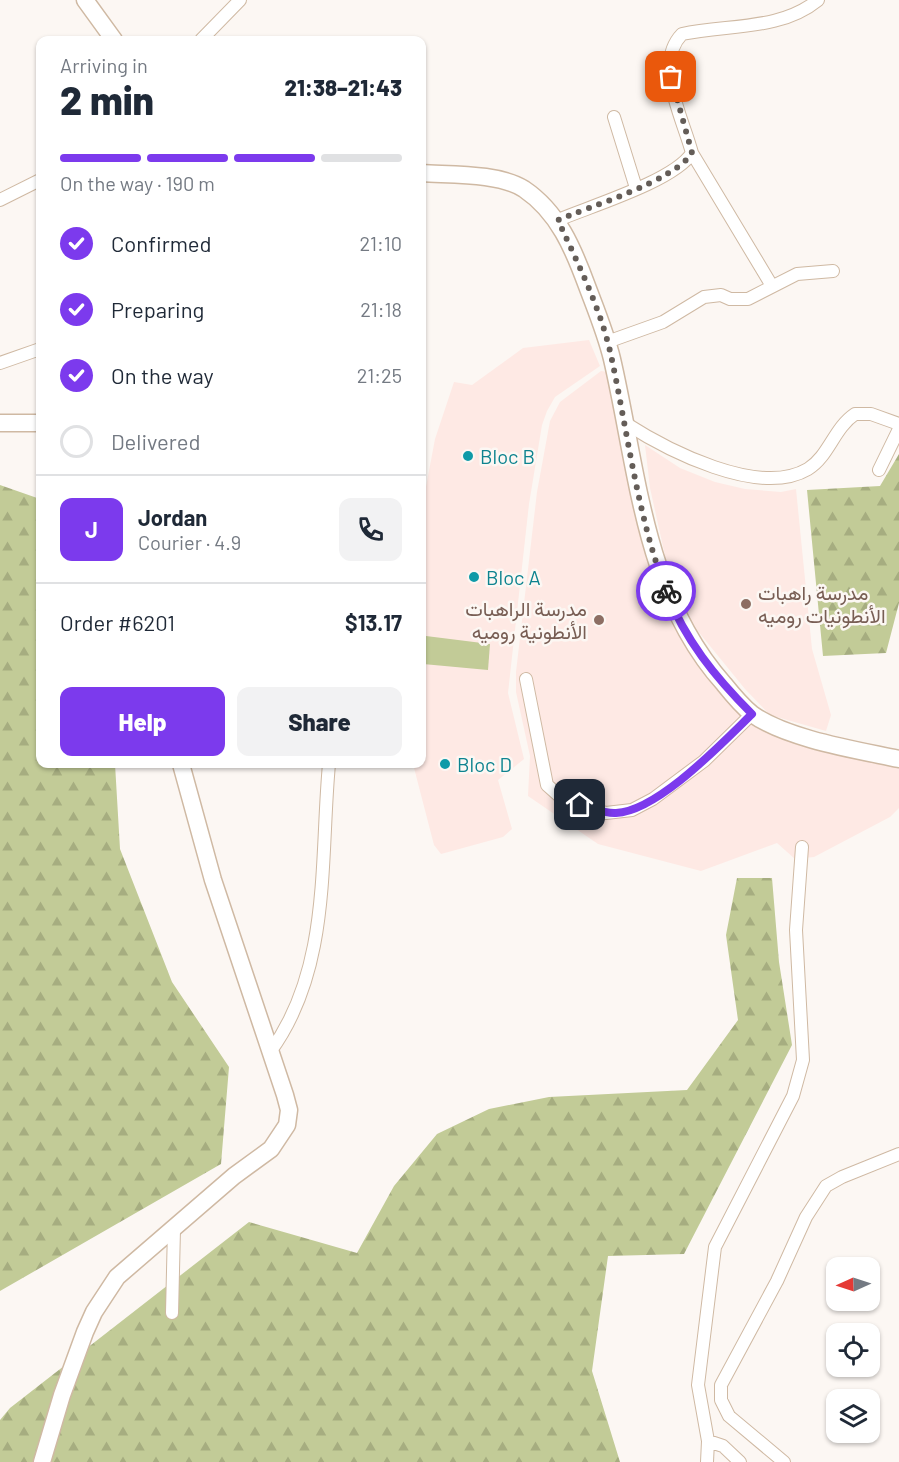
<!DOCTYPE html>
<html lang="en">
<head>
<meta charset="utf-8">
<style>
	body { margin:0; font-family:Barlow,Vazirmatn,sans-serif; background:#f2f2f3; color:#1f2937; height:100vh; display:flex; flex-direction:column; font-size:22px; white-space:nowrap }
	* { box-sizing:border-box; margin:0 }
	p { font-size:20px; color:#747a83 }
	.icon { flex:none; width:33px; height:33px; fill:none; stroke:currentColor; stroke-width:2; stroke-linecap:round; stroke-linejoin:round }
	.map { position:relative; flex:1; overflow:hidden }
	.side { position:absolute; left:36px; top:36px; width:390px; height:732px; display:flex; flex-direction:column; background:#fff; border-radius:12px; box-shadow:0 2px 4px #0004 }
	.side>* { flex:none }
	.needle { width:39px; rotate:267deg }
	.fabs { position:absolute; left:826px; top:1257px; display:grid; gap:12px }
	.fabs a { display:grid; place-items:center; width:54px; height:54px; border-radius:12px; background:#fff; box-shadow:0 2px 4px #0004; font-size:30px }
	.pin { position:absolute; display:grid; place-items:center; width:51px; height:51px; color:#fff; margin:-26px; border-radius:12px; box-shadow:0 3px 9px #0006 }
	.courier { position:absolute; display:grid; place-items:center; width:60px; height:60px; margin:-30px; border:4px solid #7c3aed; border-radius:50%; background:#fff; color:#222; box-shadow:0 2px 8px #0007 }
	.overview em { font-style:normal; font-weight:800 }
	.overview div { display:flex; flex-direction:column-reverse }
	.overview { display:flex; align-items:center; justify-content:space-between; height:102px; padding:0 24px }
	h1 { font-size:39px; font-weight:800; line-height:45px }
	.bar { display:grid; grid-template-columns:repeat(4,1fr); gap:9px 6px; align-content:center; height:72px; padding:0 24px }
	.bar i { height:8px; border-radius:4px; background:#e0e1e3 }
	.bar .current { background:#7c3aed }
	.bar p { grid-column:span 4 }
	.line { display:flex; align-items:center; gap:15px; padding:0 24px; border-top:2px solid #e0e1e3 }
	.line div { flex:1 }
	.round { display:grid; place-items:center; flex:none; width:63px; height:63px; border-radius:12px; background:#f2f2f3 }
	ol { padding:0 24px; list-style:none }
	li { display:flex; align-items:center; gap:18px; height:66px }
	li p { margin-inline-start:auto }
	li .icon { padding:6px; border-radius:50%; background:#7c3aed; color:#fff; stroke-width:4 }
	li:last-child { color:#747a83 }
	li i { width:33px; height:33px; border:3px solid #e0e1e3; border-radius:50% }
	.button { display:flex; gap:12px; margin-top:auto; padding:12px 24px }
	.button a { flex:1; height:69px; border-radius:12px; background:#7c3aed; color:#fff; font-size:24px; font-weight:800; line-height:69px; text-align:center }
	.button a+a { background:#f2f2f3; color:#1f2937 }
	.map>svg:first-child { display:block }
	.education { fill:#fee9e4 }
	.grass { fill:#c2cb97 }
	.forest { fill:url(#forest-firs) }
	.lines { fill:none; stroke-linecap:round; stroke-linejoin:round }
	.street-casing { stroke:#cfb9a3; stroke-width:14 }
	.secondary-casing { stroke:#cfb9a3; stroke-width:19 }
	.street { stroke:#fff; stroke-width:12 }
	.secondary { stroke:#fff; stroke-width:16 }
	.done { stroke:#645d58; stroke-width:6; stroke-dasharray:0 10.8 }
	.route { stroke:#7c3aed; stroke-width:8 }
	.culture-dot { fill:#0f9aa8; stroke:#fcf7f3; stroke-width:2 }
	.education-dot { fill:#8d6e63; stroke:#fcf7f3; stroke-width:2 }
	.labels { text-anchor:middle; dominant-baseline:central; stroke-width:5; stroke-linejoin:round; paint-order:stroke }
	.culture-label { font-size:20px; fill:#0d838f; stroke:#fcf7f3; text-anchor:start }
	.education-label { font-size:20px; fill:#785e54; stroke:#fcf7f3; text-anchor:start }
</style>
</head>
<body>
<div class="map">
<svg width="899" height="1462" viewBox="0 0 899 1462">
	<defs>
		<pattern id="forest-firs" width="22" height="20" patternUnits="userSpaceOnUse" patternTransform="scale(1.5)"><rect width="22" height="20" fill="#c2cb97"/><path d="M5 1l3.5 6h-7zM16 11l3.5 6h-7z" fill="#a6ad80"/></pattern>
	</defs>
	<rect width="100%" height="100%" fill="#fcf7f3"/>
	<path class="education" d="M589,340L600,366L555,397L547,411L542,425L529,504L508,693L524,759L498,780L512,829L503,837L441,854L434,845L413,764H422V508L435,439L454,382L472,385L523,348Z
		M601,371L609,372L659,577L751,718L899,764V808L890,817L814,857L795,859L777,843L701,871L598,844L528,796L530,756L516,692V672L537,492L550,421L560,402Z
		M645,445L680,468L715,482L745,489L781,492L796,489L812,649L831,715L826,731L770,715L745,689L697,630L670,578L650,488Z"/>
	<path class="grass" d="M426,636L490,644L488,670L423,664Z"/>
	<path class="forest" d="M899,454V603L886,653L823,656L807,490L880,486Z
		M0,485L40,499V764H115L120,849L172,982L229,1067L221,1164L0,1291Z
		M737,878H772L779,962L792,1045L684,1254L608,1256L592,1371L620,1462H0V1420L10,1408L249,1222L357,1253L394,1186L437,1134L489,1109L549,1097L687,1090L738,1020L726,935Z"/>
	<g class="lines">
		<g class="street-casing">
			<path id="street" d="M201,40L240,0
				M614,117L636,188
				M692,153L772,286
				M0,200L40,180
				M558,220C591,206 674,181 692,153C683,118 653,64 682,34C728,24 780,31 818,0
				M607,342L663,322L704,297L721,295L730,299H748L797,274L833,271
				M0,363L40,349
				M625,423C667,450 759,498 808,469C829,456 834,428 855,414H871L899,424
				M879,470L899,429
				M526,679L547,785L566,802L606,813L632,810L653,799L704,761L752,714
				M270,1052C331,969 320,861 329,764
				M172,1313L174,1229
				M708,1441L723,1446L740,1462
				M707,1462L708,1441L698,1385L715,1247L793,1096L803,1060L796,930L802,847
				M784,1462L729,1416L721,1400V1385L777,1281L806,1217L826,1186L842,1177L899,1154"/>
		</g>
		<g class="secondary-casing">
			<path id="secondary" d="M85,0L114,40
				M422,173C451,175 499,173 524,189C558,212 573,248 587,286C596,310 606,334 612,359C638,471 644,595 724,684C732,694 742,706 752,714C787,739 857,750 899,759
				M0,423H40
				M42,1462L62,1395L85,1332L94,1312L117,1277L234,1176L271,1149L287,1125L289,1110L285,1095L213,880L181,764"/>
		</g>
		<use href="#street" class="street"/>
		<use href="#secondary" class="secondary"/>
	</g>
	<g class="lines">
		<path class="done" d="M666,591C638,517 628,436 612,360C602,311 578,264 558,220C591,206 674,181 692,153L671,77"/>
		<path class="route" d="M580,805C591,807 604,814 616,813C658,811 722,743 752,714C715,677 685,640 666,591"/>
	</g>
	<g class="culture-dot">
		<circle cx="468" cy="456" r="6"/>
		<circle cx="474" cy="577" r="6"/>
		<circle cx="445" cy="764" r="6"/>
	</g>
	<g class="education-dot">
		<circle cx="746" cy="604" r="6"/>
		<circle cx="599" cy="620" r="6"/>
	</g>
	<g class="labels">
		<g class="culture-label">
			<text x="480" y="456">Bloc B</text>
			<text x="486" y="577">Bloc A</text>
			<text x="457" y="764">Bloc D</text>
		</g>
		<g class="education-label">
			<text x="758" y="592">مدرسة راهبات<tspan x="758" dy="23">الأنطونيات روميه</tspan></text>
			<text x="587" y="608" text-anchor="end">مدرسة الراهبات<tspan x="587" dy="23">الأنطونية روميه</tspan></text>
		</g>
	</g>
</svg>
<div class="fabs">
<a><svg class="needle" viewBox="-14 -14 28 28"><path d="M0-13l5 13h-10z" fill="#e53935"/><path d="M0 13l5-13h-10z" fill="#747a83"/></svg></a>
<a><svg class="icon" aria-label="locate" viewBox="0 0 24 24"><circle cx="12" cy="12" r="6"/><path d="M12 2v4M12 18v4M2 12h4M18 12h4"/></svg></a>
<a><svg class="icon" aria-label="layers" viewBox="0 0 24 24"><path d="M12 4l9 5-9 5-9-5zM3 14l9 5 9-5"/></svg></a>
</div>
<div class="pin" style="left:671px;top:77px;background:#ea580c"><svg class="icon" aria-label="bag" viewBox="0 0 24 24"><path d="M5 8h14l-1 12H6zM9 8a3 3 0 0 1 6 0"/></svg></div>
<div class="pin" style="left:580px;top:805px;background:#1f2937"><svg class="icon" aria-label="home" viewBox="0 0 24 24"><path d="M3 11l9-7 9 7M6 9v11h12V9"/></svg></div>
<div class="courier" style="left:666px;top:591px"><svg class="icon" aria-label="bike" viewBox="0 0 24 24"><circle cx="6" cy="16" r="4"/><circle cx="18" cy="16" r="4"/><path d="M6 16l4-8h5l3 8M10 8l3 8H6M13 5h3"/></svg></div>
<section class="side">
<div class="overview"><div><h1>2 min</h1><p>Arriving in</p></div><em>21:38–21:43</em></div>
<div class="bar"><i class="current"></i><i class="current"></i><i class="current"></i><i></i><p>On the way · 190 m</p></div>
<ol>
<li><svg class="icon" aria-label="check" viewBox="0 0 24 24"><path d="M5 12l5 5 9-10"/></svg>Confirmed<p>21:10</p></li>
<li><svg class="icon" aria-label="check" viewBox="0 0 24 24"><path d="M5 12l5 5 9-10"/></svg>Preparing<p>21:18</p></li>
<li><svg class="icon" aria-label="check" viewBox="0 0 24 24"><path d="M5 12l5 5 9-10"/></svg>On the way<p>21:25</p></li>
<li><i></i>Delivered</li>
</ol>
<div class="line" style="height:108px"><b class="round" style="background:#7c3aed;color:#fff">J</b><div><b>Jordan</b><p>Courier · 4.9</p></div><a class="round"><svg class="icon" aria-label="phone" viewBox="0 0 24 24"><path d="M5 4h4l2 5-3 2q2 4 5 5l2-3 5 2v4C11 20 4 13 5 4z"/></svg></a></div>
<div class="line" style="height:78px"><div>Order #6201</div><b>$13.17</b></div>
<div class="button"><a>Help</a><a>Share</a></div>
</section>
</div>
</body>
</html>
